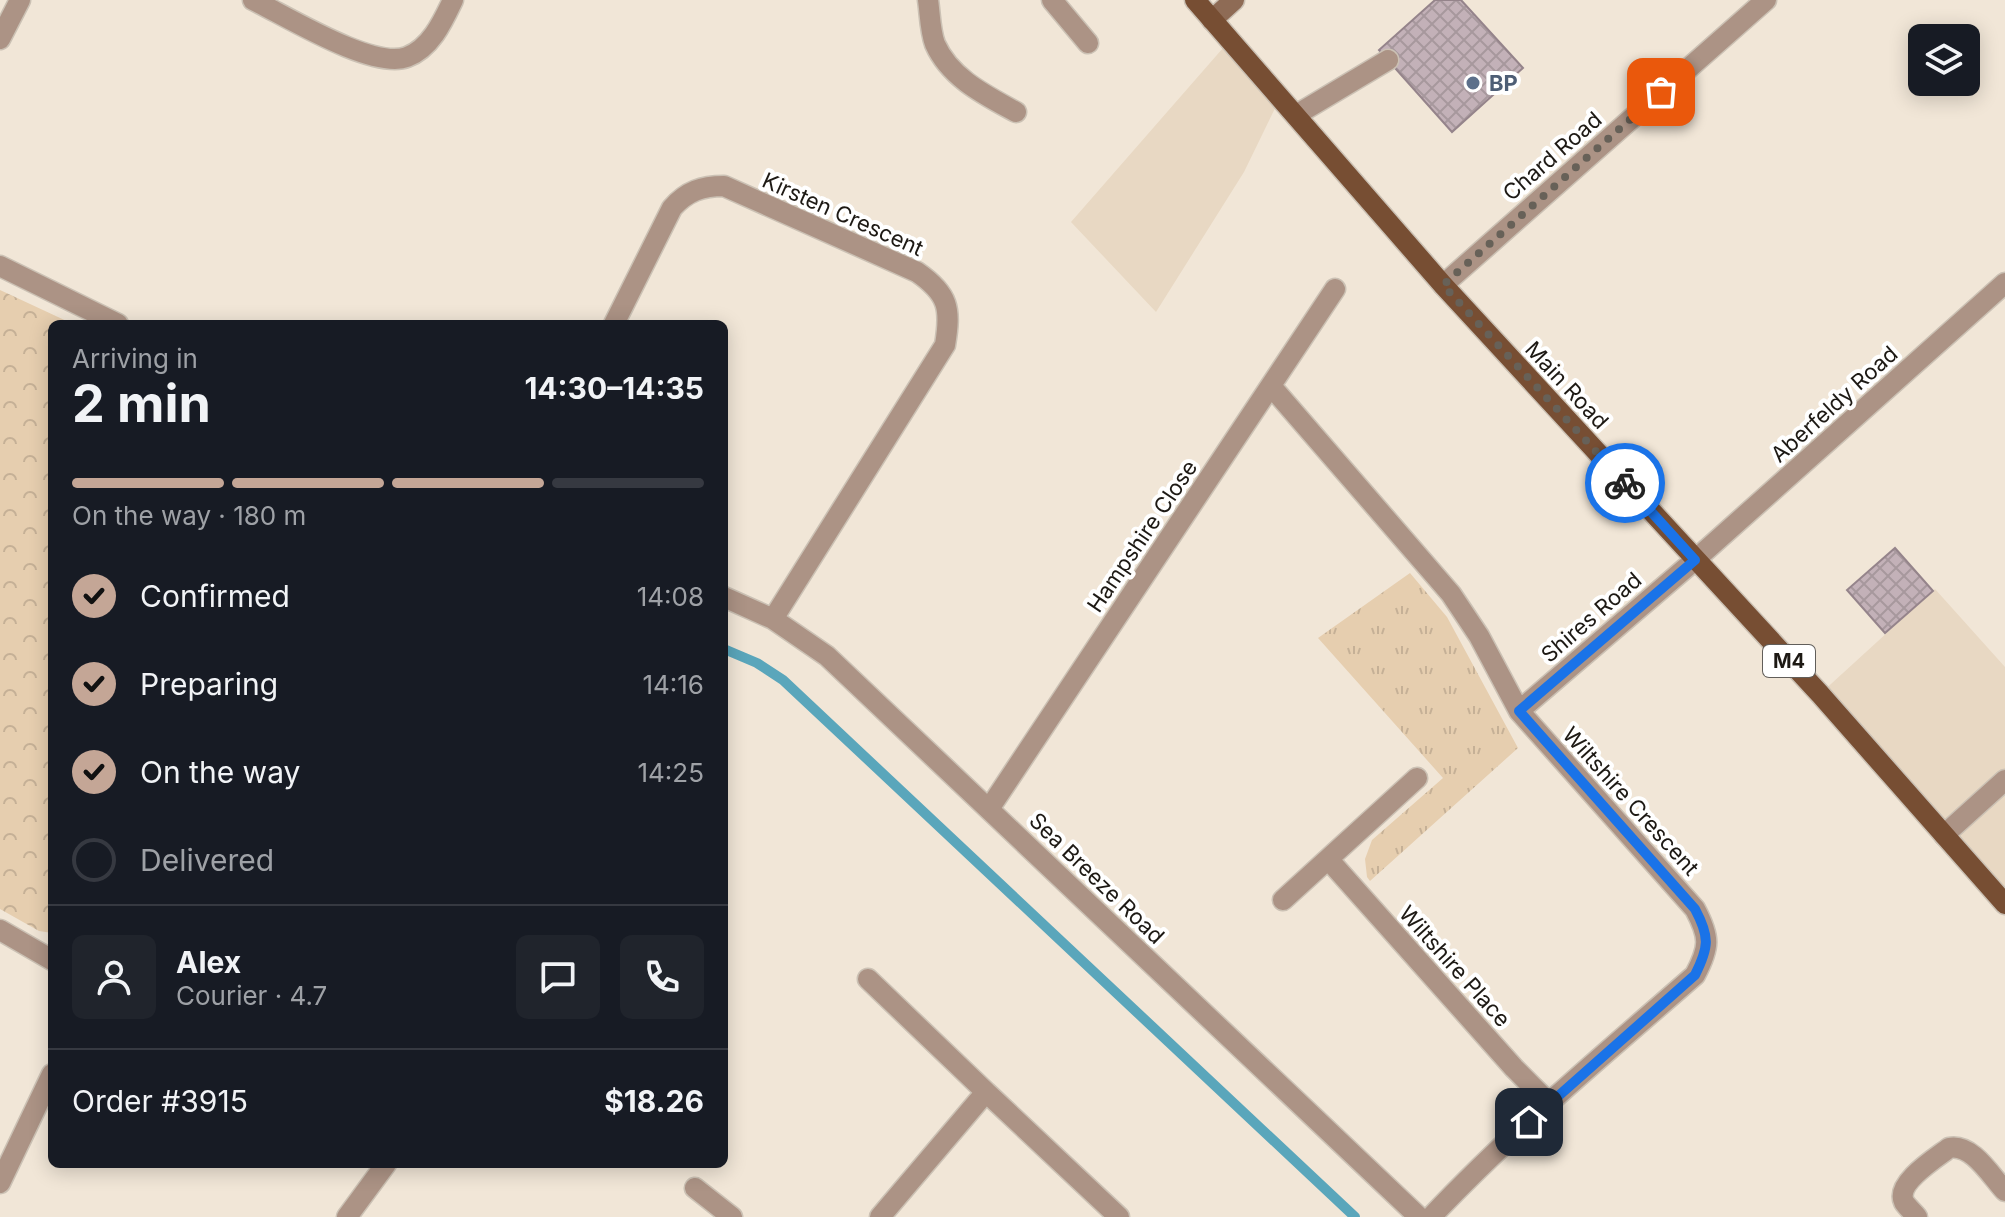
<!DOCTYPE html>
<html lang="en">
<head>
<meta charset="utf-8">
<style>
	body { margin:0; font-family:Inter,sans-serif; background:#20242c; color:#f1f3f6; height:100vh; display:flex; flex-direction:column; font-size:30px; white-space:nowrap }
	* { box-sizing:border-box; margin:0 }
	p { font-size:26px; color:#9ea1a6 }
	.icon { flex:none; width:44px; height:44px; fill:none; stroke:currentColor; stroke-width:2; stroke-linecap:round; stroke-linejoin:round }
	.map { position:relative; flex:1; overflow:hidden }
	.drawer { position:absolute; left:48px; top:320px; width:680px; height:848px; display:flex; flex-direction:column; background:#171b24; border-radius:12px; box-shadow:0 4px 20px #0003 }
	.drawer>* { flex:none }
	.buttons { position:absolute; left:1908px; top:24px; display:grid; gap:16px }
	.buttons a { display:grid; place-items:center; width:72px; height:72px; border-radius:12px; background:#171b24; box-shadow:0 4px 20px #0003; font-size:40px }
	.pin { position:absolute; display:grid; place-items:center; width:68px; height:68px; color:#fff; margin:-34px; border-radius:16px; box-shadow:0 4px 12px #0006 }
	.courier { position:absolute; display:grid; place-items:center; width:80px; height:80px; margin:-40px; border:6px solid #1a73e8; border-radius:50%; background:#fff; color:#222; box-shadow:0 2px 10px #0007 }
	.summary em { font-style:normal; font-weight:700 }
	.summary div { display:flex; flex-direction:column-reverse }
	.summary { display:flex; align-items:center; justify-content:space-between; height:136px; padding:0 24px }
	h1 { font-size:52px; font-weight:700; line-height:60px }
	.bar { display:grid; grid-template-columns:repeat(4,1fr); gap:12px 8px; align-content:center; height:96px; padding:0 24px }
	.bar i { height:10px; border-radius:6px; background:#363941 }
	.bar .current { background:#c4a696 }
	.bar p { grid-column:span 4 }
	.line { display:flex; align-items:center; gap:20px; padding:0 24px; border-top:2px solid #363941 }
	.line div { flex:1 }
	.round { display:grid; place-items:center; flex:none; width:84px; height:84px; border-radius:12px; background:#20242c }
	ol { padding:0 24px; list-style:none }
	li { display:flex; align-items:center; gap:24px; height:88px }
	li p { margin-inline-start:auto }
	li .icon { padding:8px; border-radius:50%; background:#c4a696; color:#111; stroke-width:4 }
	li:last-child { color:#9ea1a6 }
	li i { width:44px; height:44px; border:4px solid #363941; border-radius:50% }
	.map>svg:first-child { display:block }
	.built { fill:#e8d8c3 }
	.grass { fill:url(#grass-tufts) }
	.park { fill:url(#park-crowns) }
	.lines { fill:none; stroke-linecap:round; stroke-linejoin:round }
	.stream { stroke:#5aa6bb; stroke-width:10 }
	.building { fill:url(#building-cross-hatch); stroke:#95848b; stroke-width:2 }
	.service-casing { stroke:#cbc1b4; stroke-width:23 }
	.minor-casing { stroke:#cbc1b4; stroke-width:23 }
	.secondary-casing { stroke:#cbc1b4; stroke-width:23 }
	.primary-casing { stroke:#cbc1b4; stroke-width:23 }
	.service { stroke:#ac9385; stroke-width:20 }
	.minor { stroke:#ac9385; stroke-width:20 }
	.secondary { stroke:#8e6b55; stroke-width:20 }
	.primary { stroke:#774e33; stroke-width:20 }
	.done { stroke:#676158; stroke-width:8; stroke-dasharray:0 14.4 }
	.route { stroke:#1a73e8; stroke-width:10 }
	.service-dot { fill:#5c6f8a; stroke:#fff; stroke-width:3 }
	.labels { text-anchor:middle; dominant-baseline:central; stroke-width:8; stroke-linejoin:round; paint-order:stroke }
	.shield { fill:#fff; stroke:#615e5a; stroke-width:2 }
	.shield-label { font-size:20px; font-weight:bold; fill:#1d1914 }
	.service-label { font-size:22px; font-weight:bold; fill:#4e5e75; stroke:#fff; text-anchor:start }
	.street-label { font-size:22px; fill:#1d1914; stroke:#fff }
</style>
</head>
<body>
<div class="map">
<svg width="2005" height="1217" viewBox="0 0 2005 1217">
	<defs>
		<pattern id="grass-tufts" width="24" height="20" patternUnits="userSpaceOnUse" patternTransform="scale(2)"><rect width="24" height="20" fill="#e6ceaf"/><path d="M3 7l-1-3M5 7V3M7 7l1-3M15 17l-1-3M17 17v-4M19 17l1-3" fill="none" stroke="#c5b096"/></pattern>
		<pattern id="park-crowns" width="20" height="18" patternUnits="userSpaceOnUse" patternTransform="scale(2)"><rect width="20" height="18" fill="#e6ceaf"/><path d="M2 6a3 3 0 1 1 6 0M12 15a3 3 0 1 1 6 0" fill="none" stroke="#c5b096"/></pattern>
		<pattern id="building-cross-hatch" width="8" height="8" patternUnits="userSpaceOnUse" patternTransform="scale(2)"><rect width="8" height="8" fill="#c3b1b8"/><path d="M0 0l8 8M0 8l8-8" fill="none" stroke="#a7989d"/></pattern>
	</defs>
	<rect width="100%" height="100%" fill="#f1e6d7"/>
	<path class="built" d="M1230,40L1280,98L1244,172L1156,312L1071,222Z
		M1935,589L2005,667V904L1820,694Z"/>
	<path class="grass" d="M1410,573L1447,617L1518,748L1370,881L1367,877L1365,859L1372,840L1443,778L1318,638Z"/>
	<path class="park" d="M0,290L73,324H52V933L39,931L0,909Z"/>
	<g class="lines">
		<path class="stream" d="M724,649L757,663L783,680L1355,1217"/>
	</g>
	<path class="building" d="M1435,0H1461L1523,68L1452,132L1379,50Z
		M1895,548L1933,591L1885,633L1847,590Z"/>
	<g class="lines">
		<g class="service-casing">
			<path id="service" d="M1296,115L1388,60
				M1917,1217C1913,1212 1907,1207 1904,1202C1895,1183 1936,1158 1949,1148C1972,1143 1991,1176 2005,1191"/>
		</g>
		<g class="minor-casing">
			<path id="minor" d="M253,0C286,16 373,70 407,57C431,48 443,21 453,0
				M928,0C930,13 930,31 935,44C950,78 985,95 1016,112
				M1052,0L1088,43
				M0,39L20,0
				M0,266L118,324
				M1443,285L1766,0
				M614,324L672,208C687,191 702,186 724,186L917,272C949,294 951,309 945,345L773,619
				M1271,386L1451,594L1479,636L1519,711L1695,909C1710,937 1710,947 1695,975C1606,1053 1513,1130 1431,1217
				M724,597L773,619L827,656L1419,1217
				M1519,711L1695,560L2005,283
				M989,809L1335,289
				M1944,835L2005,780
				M1328,859L1514,1068L1549,1103
				M1283,900L1417,778
				M0,930L52,960
				M868,979L986,1092
				M0,1183L52,1074
				M695,1188L732,1217
				M347,1217L386,1164
				M880,1217L986,1092L1119,1217"/>
		</g>
		<g class="secondary-casing">
			<path id="secondary" d="M1212,20L1234,0"/>
		</g>
		<g class="primary-casing">
			<path id="primary" d="M1195,0L1443,285L1820,694L2005,904"/>
		</g>
		<use href="#service" class="service"/>
		<use href="#minor" class="minor"/>
		<use href="#secondary" class="secondary"/>
		<use href="#primary" class="primary"/>
	</g>
	<g class="lines">
		<path class="done" d="M1625,483L1443,285L1661,92"/>
		<path class="route" d="M1529,1122L1695,975C1709,947 1710,937 1695,909L1519,711L1695,560L1625,483"/>
	</g>
	<circle class="service-dot" cx="1473" cy="83" r="8"/>
	<g class="labels">
		<rect class="shield" x="1763" y="645" width="52" height="32" rx="6"/>
		<g class="shield-label">
			<text x="1789" y="661">M4</text>
		</g>
		<g class="service-label">
			<text x="1489" y="83">BP</text>
		</g>
		<g class="street-label">
			<text transform="translate(1552 156) rotate(-41)">Chard Road</text>
			<text transform="translate(843 214) rotate(24)">Kirsten Crescent</text>
			<text transform="translate(1567 385) rotate(47)">Main Road</text>
			<text transform="translate(1834 404) rotate(-42)">Aberfeldy Road</text>
			<text transform="translate(1142 536) rotate(-56)">Hampshire Close</text>
			<text transform="translate(1591 617) rotate(-41)">Shires Road</text>
			<text transform="translate(1631 801) rotate(48)">Wiltshire Crescent</text>
			<text transform="translate(1097 878) rotate(44)">Sea Breeze Road</text>
			<text transform="translate(1455 966) rotate(48)">Wiltshire Place</text>
		</g>
	</g>
</svg>
<div class="buttons">
<a><svg class="icon" aria-label="layers" viewBox="0 0 24 24"><path d="M12 4l9 5-9 5-9-5zM3 14l9 5 9-5"/></svg></a>
</div>
<div class="pin" style="left:1661px;top:92px;background:#ea580c"><svg class="icon" aria-label="bag" viewBox="0 0 24 24"><path d="M5 8h14l-1 12H6zM9 8a3 3 0 0 1 6 0"/></svg></div>
<div class="pin" style="left:1529px;top:1122px;background:#1f2937"><svg class="icon" aria-label="home" viewBox="0 0 24 24"><path d="M3 11l9-7 9 7M6 9v11h12V9"/></svg></div>
<div class="courier" style="left:1625px;top:483px"><svg class="icon" aria-label="bike" viewBox="0 0 24 24"><circle cx="6" cy="16" r="4"/><circle cx="18" cy="16" r="4"/><path d="M6 16l4-8h5l3 8M10 8l3 8H6M13 5h3"/></svg></div>
<section class="drawer">
<div class="summary"><div><h1>2 min</h1><p>Arriving in</p></div><em>14:30–14:35</em></div>
<div class="bar"><i class="current"></i><i class="current"></i><i class="current"></i><i></i><p>On the way · 180 m</p></div>
<ol>
<li><svg class="icon" aria-label="check" viewBox="0 0 24 24"><path d="M5 12l5 5 9-10"/></svg>Confirmed<p>14:08</p></li>
<li><svg class="icon" aria-label="check" viewBox="0 0 24 24"><path d="M5 12l5 5 9-10"/></svg>Preparing<p>14:16</p></li>
<li><svg class="icon" aria-label="check" viewBox="0 0 24 24"><path d="M5 12l5 5 9-10"/></svg>On the way<p>14:25</p></li>
<li><i></i>Delivered</li>
</ol>
<div class="line" style="height:144px"><a class="round"><svg class="icon" aria-label="person" viewBox="0 0 24 24"><circle cx="12" cy="8" r="4"/><path d="M4 21q1-7 8-7t8 7"/></svg></a><div><b>Alex</b><p>Courier · 4.7</p></div><a class="round"><svg class="icon" aria-label="chat" viewBox="0 0 24 24"><path d="M4 5h16v11H9l-5 4z"/></svg></a><a class="round"><svg class="icon" aria-label="phone" viewBox="0 0 24 24"><path d="M5 4h4l2 5-3 2q2 4 5 5l2-3 5 2v4C11 20 4 13 5 4z"/></svg></a></div>
<div class="line" style="height:104px"><div>Order #3915</div><b>$18.26</b></div>
</section>
</div>
</body>
</html>
